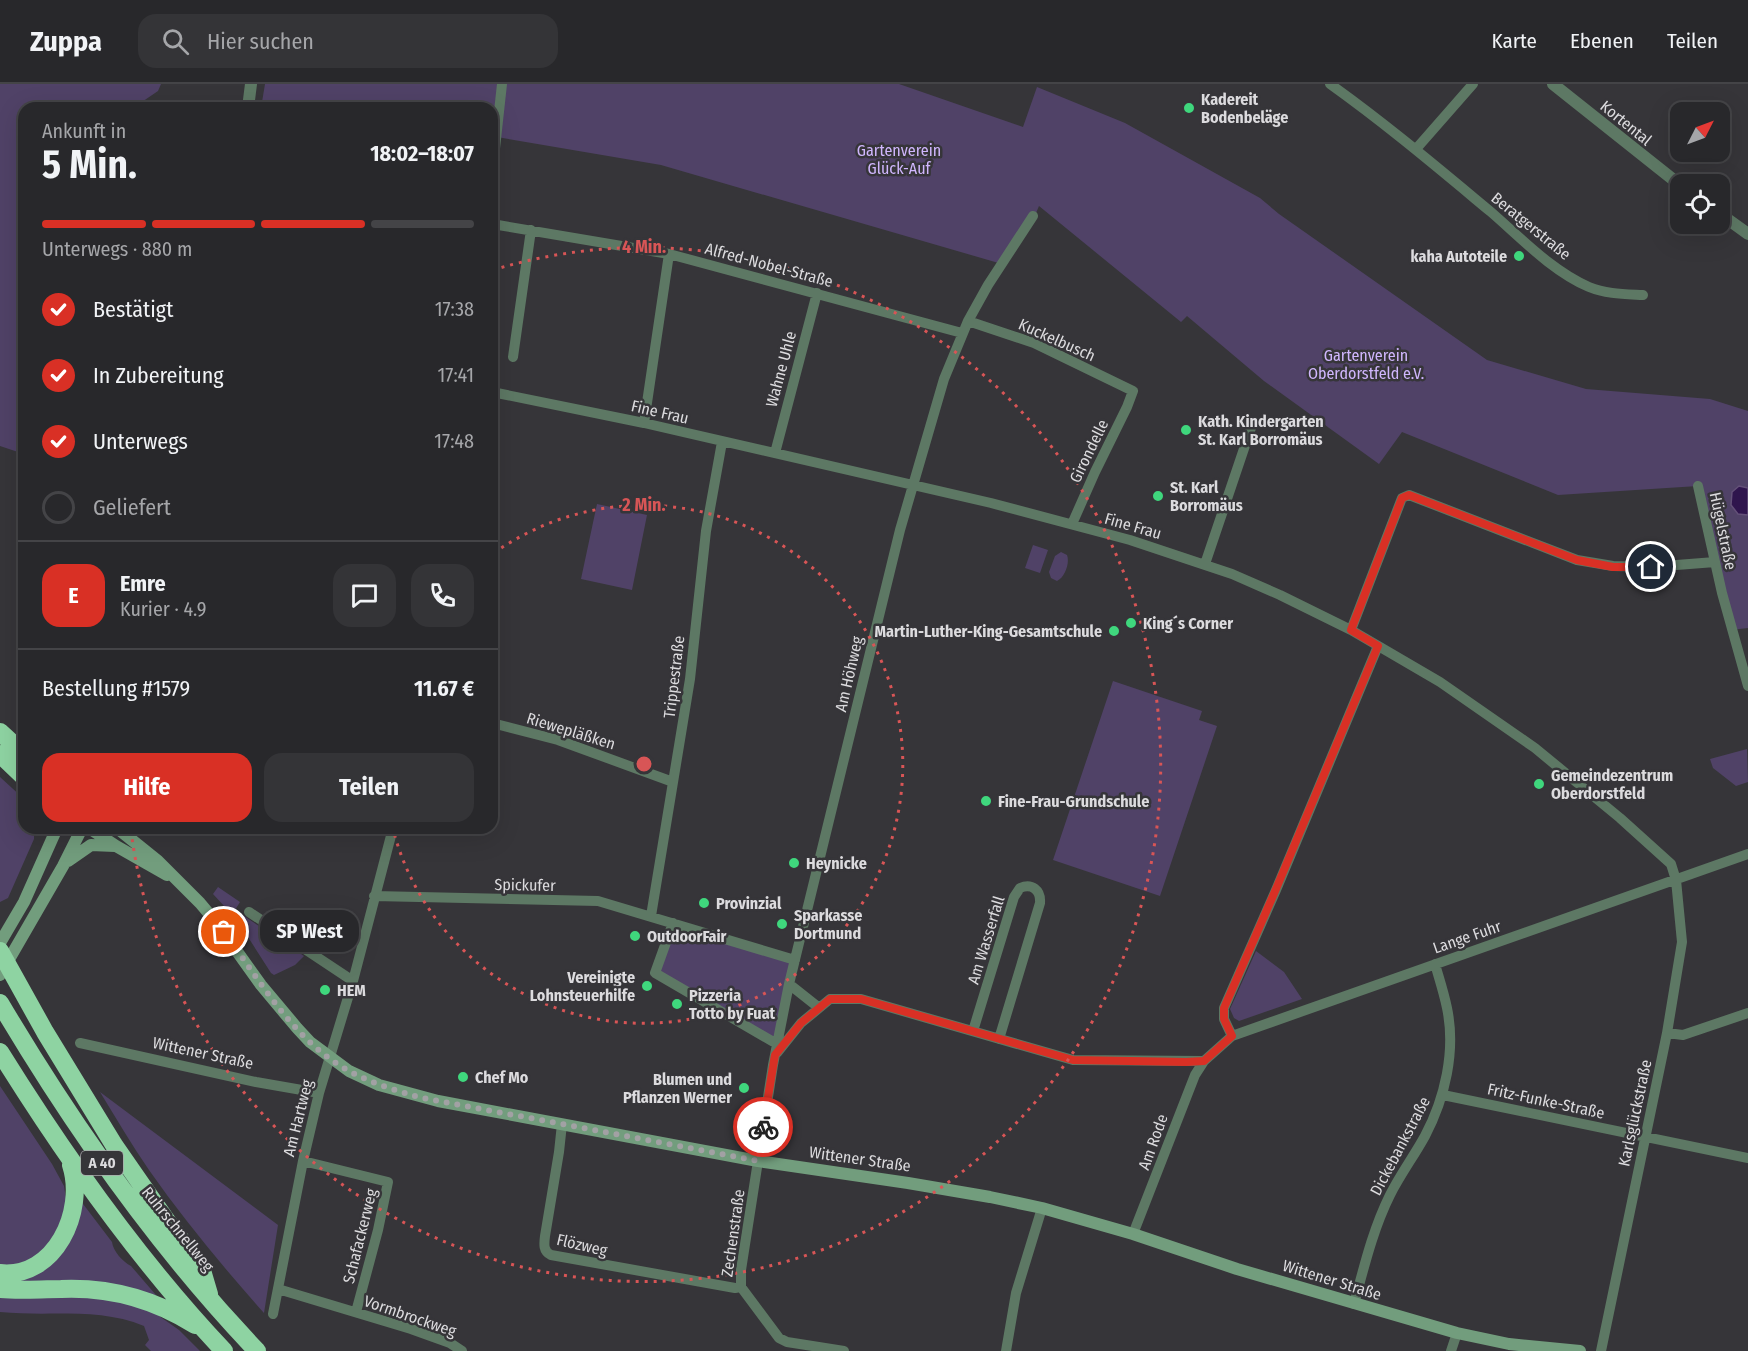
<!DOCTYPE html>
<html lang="de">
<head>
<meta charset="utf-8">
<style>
	body { margin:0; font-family:"Fira Sans Condensed",sans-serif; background:#343437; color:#f1f3f6; height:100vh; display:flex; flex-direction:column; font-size:22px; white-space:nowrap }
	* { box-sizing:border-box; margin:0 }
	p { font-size:20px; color:#a5a6a9 }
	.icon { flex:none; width:33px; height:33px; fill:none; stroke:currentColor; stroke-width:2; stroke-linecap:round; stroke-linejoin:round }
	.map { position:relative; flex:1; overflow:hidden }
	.sheet { position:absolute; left:18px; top:18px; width:480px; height:732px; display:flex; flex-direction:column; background:#28282b; border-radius:18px; box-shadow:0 6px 24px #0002,0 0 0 2px #444447 }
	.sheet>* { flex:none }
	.needle { width:39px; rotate:48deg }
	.controls { position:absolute; left:1670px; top:18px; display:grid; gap:12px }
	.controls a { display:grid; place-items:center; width:60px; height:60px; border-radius:12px; background:#28282b; box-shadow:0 6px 24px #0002,0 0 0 2px #444447; font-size:30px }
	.pin { position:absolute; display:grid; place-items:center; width:51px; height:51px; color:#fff; margin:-26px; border:3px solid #fff; border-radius:50%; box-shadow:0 2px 6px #0007 }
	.courier { position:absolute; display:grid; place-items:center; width:60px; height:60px; margin:-30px; border:4px solid #d93025; border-radius:50%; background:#fff; color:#222; box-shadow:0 2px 8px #0007 }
	.bubble { position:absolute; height:42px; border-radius:18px; background:#28282b; box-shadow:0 6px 24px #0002,0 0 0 2px #444447; font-size:20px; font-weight:700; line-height:42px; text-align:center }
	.head em { font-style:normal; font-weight:700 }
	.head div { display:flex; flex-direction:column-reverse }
	.head { display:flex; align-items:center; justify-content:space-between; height:102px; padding:0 24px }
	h1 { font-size:39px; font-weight:700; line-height:45px }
	.bar { display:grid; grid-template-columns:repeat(4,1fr); gap:9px 6px; align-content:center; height:72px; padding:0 24px }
	.bar i { height:8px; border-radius:4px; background:#444447 }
	.bar .active { background:#d93025 }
	.bar p { grid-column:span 4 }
	.line { display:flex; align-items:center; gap:15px; padding:0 24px; border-top:2px solid #444447 }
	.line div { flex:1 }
	.round { display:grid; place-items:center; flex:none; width:63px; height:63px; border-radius:18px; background:#343437 }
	ol { padding:0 24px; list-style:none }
	li { display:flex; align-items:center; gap:18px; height:66px }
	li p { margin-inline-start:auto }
	li .icon { padding:6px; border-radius:50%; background:#d93025; color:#fff; stroke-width:4 }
	li:last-child { color:#a5a6a9 }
	li i { width:33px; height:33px; border:3px solid #444447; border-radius:50% }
	.button { display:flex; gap:12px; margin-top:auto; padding:12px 24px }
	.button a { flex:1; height:69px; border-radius:18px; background:#d93025; color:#fff; font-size:24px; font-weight:700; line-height:69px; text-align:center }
	.button a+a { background:#343437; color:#f1f3f6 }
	header { display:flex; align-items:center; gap:36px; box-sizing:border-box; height:84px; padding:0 30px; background:#28282b; border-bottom:2px solid #444447 }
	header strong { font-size:28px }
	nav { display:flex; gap:33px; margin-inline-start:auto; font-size:21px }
	.search { width:420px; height:54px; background:#343437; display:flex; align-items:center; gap:15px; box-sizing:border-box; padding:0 21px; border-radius:18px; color:#a5a6a9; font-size:22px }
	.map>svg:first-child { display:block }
	.green { fill:#504267 }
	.water { fill:#2f154d; stroke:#635078; stroke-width:1.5 }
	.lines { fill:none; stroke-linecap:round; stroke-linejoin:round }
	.minor { stroke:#5d7864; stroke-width:10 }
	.tertiary { stroke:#5d7864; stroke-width:12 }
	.secondary { stroke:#729d7d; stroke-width:12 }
	.motorway { stroke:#8ed3a2; stroke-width:18 }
	.done { stroke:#a2a1a4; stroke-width:6; stroke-dasharray:0 10.8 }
	.route { stroke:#d93025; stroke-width:8 }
	.ring { fill:none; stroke:#d85556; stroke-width:3; stroke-dasharray:3 6 }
	.poi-dot { fill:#3fd77d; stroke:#363539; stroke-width:2 }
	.labels { text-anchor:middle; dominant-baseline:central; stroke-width:5; stroke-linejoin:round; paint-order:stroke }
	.shield { fill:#363539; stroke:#aaa9ac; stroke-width:1.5 }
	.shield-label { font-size:15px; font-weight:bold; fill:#dcdbde }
	.poi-label { font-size:16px; font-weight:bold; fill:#dcdbde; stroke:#363539; text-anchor:start }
	.street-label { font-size:16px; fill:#dcdbde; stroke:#363539 }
	.park-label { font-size:16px; fill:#d0b6fd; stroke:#363539 }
	.centre { fill:#d85556; stroke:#363539; stroke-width:3 }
	.ring-label { font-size:18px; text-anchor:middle; font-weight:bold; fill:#d85556; stroke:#363539; stroke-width:5; stroke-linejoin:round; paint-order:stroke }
</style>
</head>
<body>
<header>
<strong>Zuppa</strong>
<div class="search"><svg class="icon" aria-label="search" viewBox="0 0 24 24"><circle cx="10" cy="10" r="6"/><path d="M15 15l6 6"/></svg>Hier suchen</div>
<nav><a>Karte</a><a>Ebenen</a><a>Teilen</a></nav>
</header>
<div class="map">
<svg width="1748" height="1267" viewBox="0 0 1748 1267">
	<rect width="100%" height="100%" fill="#363539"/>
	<path class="green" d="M0,0H161L158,7L133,24H24V370L0,362Z
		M265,0H899L1023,43L1037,3L1125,39L1260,114L1279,130L1487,276L1586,305L1710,315L1748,327V544L1731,546L1698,402L1558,411L1402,348L1379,380L1264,297L1187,232L1181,238L1039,122L1036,129L1002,180L661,81L497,53L492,83V24H261Z
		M597,420L647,431L632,506L581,495Z
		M1033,461L1048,466L1040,489L1025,484Z
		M1061,468L1067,471C1070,479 1065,493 1057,497L1051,494L1049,488L1055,472Z
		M1113,597L1202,627L1199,636L1217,642L1160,812L1053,776Z
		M1747,665L1748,698L1736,702L1713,684L1710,675Z
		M0,693L24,715V744H34V755L8,814L0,818Z
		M218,803L240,818L235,826L304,872L295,881L274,891L271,889L237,836L213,810Z
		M673,839L795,876L777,960L655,889Z
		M1256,867L1284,888L1302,915L1239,937L1234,934L1230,925Z
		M0,1002L52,1080L64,1102L67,1121L64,1139L35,1176L0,1183Z
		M100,1008L278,1141L264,1229C223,1183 184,1136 149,1086C131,1060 116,1034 100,1008Z
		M77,1112L112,1158C113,1167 123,1178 131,1182L168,1225L11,1195L40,1186Z
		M0,1211H100L152,1227L179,1246L200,1267H151L145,1261L149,1256L144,1242C98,1223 48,1233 0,1228Z"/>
	<path class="water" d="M1739,402L1748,404V431L1738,430L1731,421L1732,408Z"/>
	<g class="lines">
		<path class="minor" d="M1330,0C1386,40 1438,84 1491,128C1521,154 1552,187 1589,203C1606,210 1624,210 1643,211
			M1416,65L1473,0
			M492,92L502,0
			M492,140L669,170L962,249
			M968,237L1034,259L1133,307L1127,323L1095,388L1072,440
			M513,273L531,146
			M492,308L644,339L991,419L1130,456L1232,490L1280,511L1351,546L1440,598L1535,664L1620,734L1671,780L1676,796L1682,858L1667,949L1601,1267
			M644,339L669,170
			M1249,352L1264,357
			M775,369L817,209
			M1698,402L1722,509L1748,602
			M1205,480L1253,338
			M1351,546L1402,414L1409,411L1577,476L1613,482L1651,483L1715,478
			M492,639L558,656L673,698
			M374,812L598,817L795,876
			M249,828L353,897
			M651,832L690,595L706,447L722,358
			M673,839L655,889L777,960
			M789,900L818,923
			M973,947L1014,813L1020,804C1032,799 1041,806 1040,819L999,955
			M1667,949L1683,951L1748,929
			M1232,952L1224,935V924L1276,806L1378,562
			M80,959L256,998L319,1009
			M777,969L801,939L830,915H861L1073,976L1204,977
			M1443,1011L1748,1074
			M562,1040L559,1068L545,1152C544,1160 543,1167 551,1171L735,1204L741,1203
			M303,1077L388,1098L378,1146L356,1228
			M1133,1150L1195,991L1204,977L1232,952L1748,770
			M278,1205L411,1245L450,1259L462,1267
			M1354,1220C1364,1183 1373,1145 1390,1111C1400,1091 1414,1072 1425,1052C1445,1014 1456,967 1447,924C1444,909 1439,894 1435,880
			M273,1230L303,1077L319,1009L353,897L393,744
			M844,1267L787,1258L779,1254L741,1203V1186L773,981L789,900L900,446L944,295L968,237L988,201L1033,132
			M1006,1267L1016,1209L1042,1124
			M1451,1267L1457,1249"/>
		<path class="tertiary" d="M1553,0L1680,101
			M248,24L251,0
			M1719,129L1748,150"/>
		<path class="secondary" d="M89,744L116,762L167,791
			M117,744L158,777L200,819L216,838L261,901L297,944L310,958L349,987L379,1001L438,1017L758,1077L908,1099L990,1113L1042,1124L1133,1150L1237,1185L1457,1249L1509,1260L1580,1267
			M68,777L91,761L115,762
			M0,859L24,818L57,744
			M0,891L63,782L82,744"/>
		<path class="motorway" d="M0,648L24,670
			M0,670L24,693
			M0,867L45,948L114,1061L166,1136L201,1183L209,1210
			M0,919C74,1044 157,1162 257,1267
			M0,968C66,1074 138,1176 224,1267
			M0,1189C55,1195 86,1127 71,1081
			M0,1205C20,1207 41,1205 61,1205C109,1203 154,1215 195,1241"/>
	</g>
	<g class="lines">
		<path class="done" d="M224,848C261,898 294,957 349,987C371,999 395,1006 418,1013L758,1077L763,1043"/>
		<path class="route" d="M763,1043L775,971L801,939L830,915H861L1073,976L1186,978L1204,977L1232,952L1224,935V924L1276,805L1378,562L1351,546L1402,414L1409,411L1577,476L1613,483H1651"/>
	</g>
	<g class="ring">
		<path d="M494 469A259 259 0 1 1 393 745"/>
		<path d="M493 186A517 517 0 1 1 131 747"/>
	</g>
	<g class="poi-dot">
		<circle cx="1189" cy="24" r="6"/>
		<circle cx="1519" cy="172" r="6"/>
		<circle cx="1186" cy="346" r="6"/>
		<circle cx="1158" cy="412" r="6"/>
		<circle cx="1131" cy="539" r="6"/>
		<circle cx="1114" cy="547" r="6"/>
		<circle cx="1539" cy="700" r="6"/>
		<circle cx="986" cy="717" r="6"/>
		<circle cx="794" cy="779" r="6"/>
		<circle cx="704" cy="819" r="6"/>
		<circle cx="782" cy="840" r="6"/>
		<circle cx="635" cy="852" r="6"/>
		<circle cx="647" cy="902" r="6"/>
		<circle cx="325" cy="906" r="6"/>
		<circle cx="677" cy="920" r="6"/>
		<circle cx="463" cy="993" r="6"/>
		<circle cx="744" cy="1004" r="6"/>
	</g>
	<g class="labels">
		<rect class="shield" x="81" y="1067" width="42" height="24" rx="4.5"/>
		<g class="shield-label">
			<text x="102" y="1079">A 40</text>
		</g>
		<g class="poi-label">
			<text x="1201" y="15">Kadereit<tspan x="1201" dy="18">Bodenbeläge</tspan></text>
			<text x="1507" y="172" text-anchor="end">kaha Autoteile</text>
			<text x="1198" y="337">Kath. Kindergarten<tspan x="1198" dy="18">St. Karl Borromäus</tspan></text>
			<text x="1170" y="403">St. Karl<tspan x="1170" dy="18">Borromäus</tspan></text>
			<text x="1143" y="539">King´s Corner</text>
			<text x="1102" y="547" text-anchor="end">Martin-Luther-King-Gesamtschule</text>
			<text x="1551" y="691">Gemeindezentrum<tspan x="1551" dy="18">Oberdorstfeld</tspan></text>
			<text x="998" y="717">Fine-Frau-Grundschule</text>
			<text x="806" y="779">Heynicke</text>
			<text x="716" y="819">Provinzial</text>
			<text x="794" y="831">Sparkasse<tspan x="794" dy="18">Dortmund</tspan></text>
			<text x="647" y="852">OutdoorFair</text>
			<text x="635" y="893" text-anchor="end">Vereinigte<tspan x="635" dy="18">Lohnsteuerhilfe</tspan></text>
			<text x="337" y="906">HEM</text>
			<text x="689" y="911">Pizzeria<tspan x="689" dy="18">Totto by Fuat</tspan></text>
			<text x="475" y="993">Chef Mo</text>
			<text x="732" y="995" text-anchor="end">Blumen und<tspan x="732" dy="18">Pflanzen Werner</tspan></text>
		</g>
		<g class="street-label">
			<text transform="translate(1626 39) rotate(39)">Kortental</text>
			<text transform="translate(1531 142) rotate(39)">Beratgerstraße</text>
			<text transform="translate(769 181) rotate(15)">Alfred-Nobel-Straße</text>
			<text transform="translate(1057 256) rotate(24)">Kuckelbusch</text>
			<text transform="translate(781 285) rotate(-75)">Wahne Uhle</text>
			<text transform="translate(660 328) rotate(13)">Fine Frau</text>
			<text transform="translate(1089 367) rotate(-64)">Girondelle</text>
			<text transform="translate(1133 442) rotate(16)">Fine Frau</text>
			<text transform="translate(1723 447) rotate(78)">Hügelstraße</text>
			<text transform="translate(849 590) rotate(-77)">Am Höhweg</text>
			<text transform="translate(674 593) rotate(-83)">Trippestraße</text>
			<text transform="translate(571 647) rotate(17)">Riewepläßken</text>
			<text transform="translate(525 801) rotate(1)">Spickufer</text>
			<text transform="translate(1467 853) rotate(-19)">Lange Fuhr</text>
			<text transform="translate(986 856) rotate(-73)">Am Wasserfall</text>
			<text transform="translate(203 969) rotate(12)">Wittener Straße</text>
			<text transform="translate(1546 1017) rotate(12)">Fritz-Funke-Straße</text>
			<text transform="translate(1635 1029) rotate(-78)">Karlsglückstraße</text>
			<text transform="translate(298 1034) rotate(-76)">Am Hartweg</text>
			<text transform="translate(1153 1058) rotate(-70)">Am Rode</text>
			<text transform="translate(1400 1062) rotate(-62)">Dickebankstraße</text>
			<text transform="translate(860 1075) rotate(8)">Wittener Straße</text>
			<text transform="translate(178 1145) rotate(51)">Ruhrschnellweg</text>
			<text transform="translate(733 1149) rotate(-82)">Zechenstraße</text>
			<text transform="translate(360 1152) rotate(-76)">Schafackerweg</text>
			<text transform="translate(582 1161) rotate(13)">Flözweg</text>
			<text transform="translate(1332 1196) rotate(17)">Wittener Straße</text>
			<text transform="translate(410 1232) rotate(19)">Vormbrockweg</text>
		</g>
		<g class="park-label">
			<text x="899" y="66">Gartenverein<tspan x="899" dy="18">Glück-Auf</tspan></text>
			<text x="1366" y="271">Gartenverein<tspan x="1366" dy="18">Oberdorstfeld e.V.</tspan></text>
		</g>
	</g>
	<circle cx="644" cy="680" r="9" class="centre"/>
	<g class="ring-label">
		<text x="644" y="169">4 Min.</text>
		<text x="644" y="427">2 Min.</text>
	</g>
</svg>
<div class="controls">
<a><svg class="needle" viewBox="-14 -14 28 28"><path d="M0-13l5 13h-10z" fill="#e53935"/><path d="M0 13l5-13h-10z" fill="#a5a6a9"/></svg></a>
<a><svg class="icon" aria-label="locate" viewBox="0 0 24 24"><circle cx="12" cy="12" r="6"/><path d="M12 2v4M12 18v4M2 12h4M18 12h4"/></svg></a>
</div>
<div class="pin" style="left:224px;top:848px;background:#ea580c"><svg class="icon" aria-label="bag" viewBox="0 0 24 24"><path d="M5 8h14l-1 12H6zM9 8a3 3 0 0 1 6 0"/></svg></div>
<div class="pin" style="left:1651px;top:483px;background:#1f2937"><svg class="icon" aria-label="home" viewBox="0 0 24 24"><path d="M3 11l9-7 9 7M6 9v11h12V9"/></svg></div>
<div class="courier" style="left:763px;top:1043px"><svg class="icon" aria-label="bike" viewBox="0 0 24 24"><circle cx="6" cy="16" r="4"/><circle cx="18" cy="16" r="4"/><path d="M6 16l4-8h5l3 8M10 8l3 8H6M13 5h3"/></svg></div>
<div class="bubble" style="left:260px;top:826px;width:99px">SP West</div>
<section class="sheet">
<div class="head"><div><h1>5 Min.</h1><p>Ankunft in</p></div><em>18:02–18:07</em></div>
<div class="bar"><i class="active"></i><i class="active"></i><i class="active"></i><i></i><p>Unterwegs · 880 m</p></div>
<ol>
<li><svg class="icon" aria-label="check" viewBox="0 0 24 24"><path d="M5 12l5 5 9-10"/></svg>Bestätigt<p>17:38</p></li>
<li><svg class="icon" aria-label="check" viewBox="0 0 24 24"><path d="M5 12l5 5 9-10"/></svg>In Zubereitung<p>17:41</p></li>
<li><svg class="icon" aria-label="check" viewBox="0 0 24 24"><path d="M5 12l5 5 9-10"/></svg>Unterwegs<p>17:48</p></li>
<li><i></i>Geliefert</li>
</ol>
<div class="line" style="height:108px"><b class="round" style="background:#d93025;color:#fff">E</b><div><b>Emre</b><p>Kurier · 4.9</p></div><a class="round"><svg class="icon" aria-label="chat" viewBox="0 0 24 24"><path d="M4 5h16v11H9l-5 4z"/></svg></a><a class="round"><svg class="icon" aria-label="phone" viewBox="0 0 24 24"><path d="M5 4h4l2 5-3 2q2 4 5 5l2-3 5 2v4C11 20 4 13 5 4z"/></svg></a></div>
<div class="line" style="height:78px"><div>Bestellung #1579</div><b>11.67 €</b></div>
<div class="button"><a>Hilfe</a><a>Teilen</a></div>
</section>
</div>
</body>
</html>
